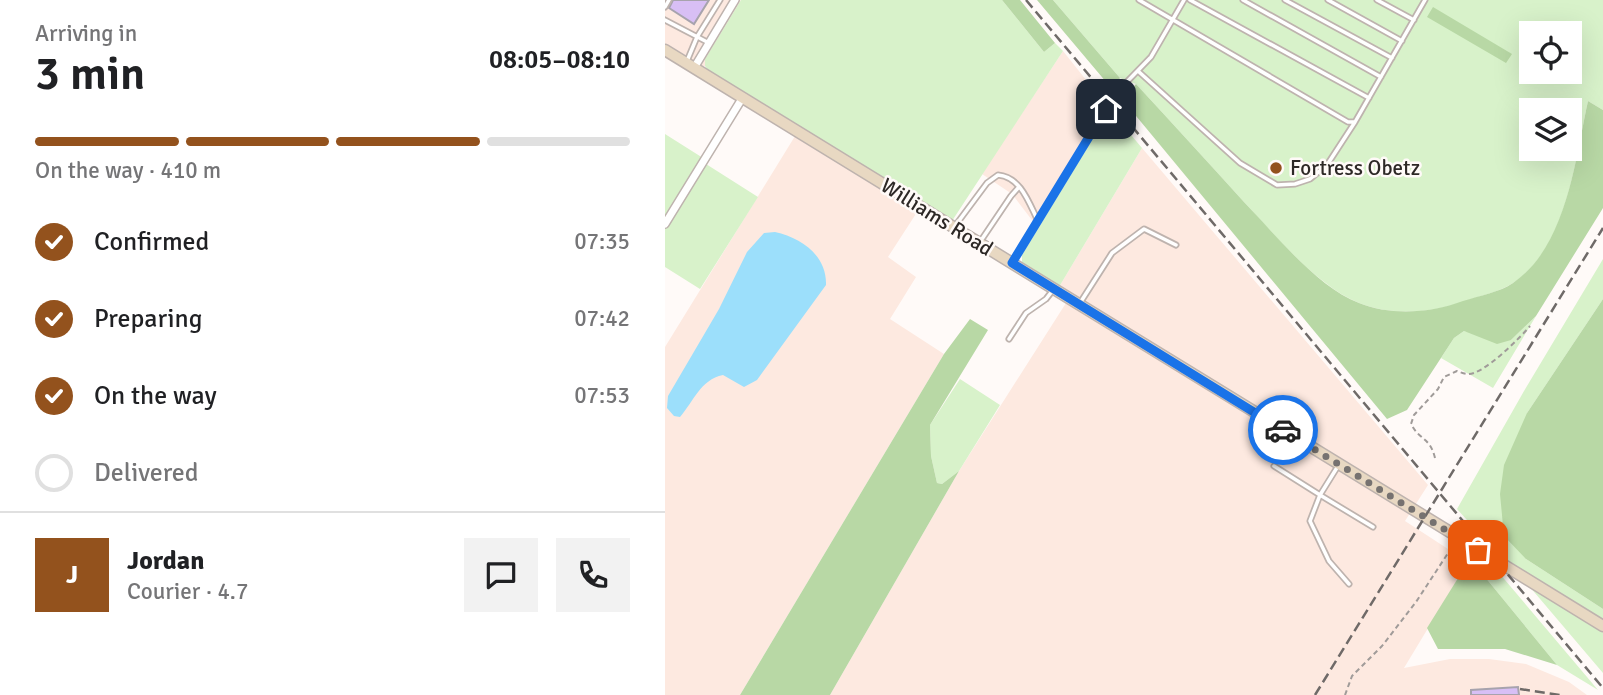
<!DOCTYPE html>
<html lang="en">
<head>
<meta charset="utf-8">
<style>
	body { margin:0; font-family:Signika,sans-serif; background:#f2f2f2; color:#202124; height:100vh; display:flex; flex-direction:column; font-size:26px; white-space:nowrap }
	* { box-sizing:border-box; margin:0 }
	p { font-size:23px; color:#757577 }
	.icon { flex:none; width:38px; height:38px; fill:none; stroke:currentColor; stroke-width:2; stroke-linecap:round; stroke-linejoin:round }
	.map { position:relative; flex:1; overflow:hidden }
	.panel { display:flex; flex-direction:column; background:#fff; width:665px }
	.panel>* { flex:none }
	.controls { position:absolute; left:854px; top:21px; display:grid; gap:14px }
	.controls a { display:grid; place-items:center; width:63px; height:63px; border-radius:0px; background:#fff; box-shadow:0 7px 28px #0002; font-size:35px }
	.pin { position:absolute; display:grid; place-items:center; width:60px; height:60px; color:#fff; margin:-30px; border-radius:14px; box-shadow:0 4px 10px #0006 }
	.courier { position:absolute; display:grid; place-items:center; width:70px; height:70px; margin:-35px; border:5px solid #1a73e8; border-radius:50%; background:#fff; color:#222; box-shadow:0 2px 9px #0007 }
	.summary em { font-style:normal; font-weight:600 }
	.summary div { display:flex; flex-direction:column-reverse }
	.summary { display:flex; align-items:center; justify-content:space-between; height:119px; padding:0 35px }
	h1 { font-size:46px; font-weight:600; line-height:52px }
	.bar { display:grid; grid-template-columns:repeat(4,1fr); gap:10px 7px; align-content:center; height:84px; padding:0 35px }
	.bar i { height:9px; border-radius:5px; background:#e0e0e0 }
	.bar .on { background:#93521d }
	.bar p { grid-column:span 4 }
	.line { display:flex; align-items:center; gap:18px; padding:0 35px; border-top:2px solid #e0e0e0 }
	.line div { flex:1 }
	.round { display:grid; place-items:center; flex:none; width:74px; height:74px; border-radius:0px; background:#f2f2f2 }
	ol { padding:0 35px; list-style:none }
	li { display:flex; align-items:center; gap:21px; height:77px }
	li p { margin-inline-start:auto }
	li .icon { padding:7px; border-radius:50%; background:#93521d; color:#fff; stroke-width:4 }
	li:last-child { color:#757577 }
	li i { width:38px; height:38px; border:4px solid #e0e0e0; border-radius:50% }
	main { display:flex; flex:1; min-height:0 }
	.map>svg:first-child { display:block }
	.built { fill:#fde9e0 }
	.green { fill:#d8f2ca; fill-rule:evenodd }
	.forest { fill:#b8d8a5 }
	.water { fill:#9cdffb }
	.building { fill:#d8bff5; stroke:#a7a3ad; stroke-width:2 }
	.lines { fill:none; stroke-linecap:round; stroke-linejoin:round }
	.service-casing { stroke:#beb3ae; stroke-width:7 }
	.minor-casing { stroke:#beb3ae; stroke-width:10 }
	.secondary-casing { stroke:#beb3ae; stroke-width:13 }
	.path { stroke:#a09b99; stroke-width:2; stroke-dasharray:5 3.5; stroke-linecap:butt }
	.service { stroke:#fff; stroke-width:3.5 }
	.minor { stroke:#fff; stroke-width:7 }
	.secondary { stroke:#e8d8c2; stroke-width:10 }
	.rail { stroke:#6f6a68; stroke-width:2.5; stroke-dasharray:10 5; stroke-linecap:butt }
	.done { stroke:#767270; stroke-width:7; stroke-dasharray:0 12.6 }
	.route { stroke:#1a73e8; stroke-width:9 }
	.poi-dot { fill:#93521d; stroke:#fffaf8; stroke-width:2.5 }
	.labels { text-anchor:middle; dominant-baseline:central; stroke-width:5; stroke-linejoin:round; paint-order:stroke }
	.poi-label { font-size:21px; fill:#2d2826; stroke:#fffaf8; text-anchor:start }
	.street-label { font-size:21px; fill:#2d2826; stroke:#fffaf8 }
</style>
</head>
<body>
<main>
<section class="panel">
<div class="summary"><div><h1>3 min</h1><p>Arriving in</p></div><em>08:05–08:10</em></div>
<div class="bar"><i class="on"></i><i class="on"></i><i class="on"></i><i></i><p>On the way · 410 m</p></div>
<ol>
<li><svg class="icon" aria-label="check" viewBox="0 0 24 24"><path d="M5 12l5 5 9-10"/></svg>Confirmed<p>07:35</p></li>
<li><svg class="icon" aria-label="check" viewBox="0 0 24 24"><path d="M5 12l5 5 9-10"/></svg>Preparing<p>07:42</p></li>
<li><svg class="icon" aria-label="check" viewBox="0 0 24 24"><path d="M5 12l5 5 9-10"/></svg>On the way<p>07:53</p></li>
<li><i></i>Delivered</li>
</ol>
<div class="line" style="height:126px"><b class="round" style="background:#93521d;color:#fff">J</b><div><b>Jordan</b><p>Courier · 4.7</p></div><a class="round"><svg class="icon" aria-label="chat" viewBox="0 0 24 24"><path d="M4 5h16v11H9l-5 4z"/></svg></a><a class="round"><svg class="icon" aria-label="phone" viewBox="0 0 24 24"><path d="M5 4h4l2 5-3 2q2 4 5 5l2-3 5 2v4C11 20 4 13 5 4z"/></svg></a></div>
</section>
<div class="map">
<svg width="938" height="695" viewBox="0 0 938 695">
	<rect width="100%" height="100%" fill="#fffaf8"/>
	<path class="built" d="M0,0H76L40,59V66L34,67L0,46Z
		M398,51L445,110L373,228L347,194L317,174Z
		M135,128L258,203L223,257L251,277L225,319L279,354L75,695H0V347Z
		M477,148L763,485L740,521L803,562L739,668L785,659H824L861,664L904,682L922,695H165L294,471L401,303L394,287Z"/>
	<path class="green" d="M76,0H337L379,52L390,43L398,51L287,221L45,73L40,66V59Z
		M388,0H938V110L923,101C910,160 902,248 848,283C834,292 814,296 798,302C766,313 726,316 694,303C652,286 610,235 579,202C543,162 507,123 471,84L455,78ZM866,33H905V72H866ZM866,110H905V149H866Z
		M445,110L477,148L394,287L357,263V255Z
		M0,134L38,158L1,216H0Z
		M41,164L93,197L35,289L0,267V229Z
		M938,259V299L862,413L861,559L938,609V621L838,560L792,509L859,391Z
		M871,316L828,388L776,358L789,338L799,331L846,340Z
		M295,379L335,405L294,471L277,484L272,483L266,456L265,425Z
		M809,555L829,567L933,690L892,665L820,577L803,562Z
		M864,586L938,632V673Z"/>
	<path class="forest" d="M337,0H355L390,43L379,52Z
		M372,0H388L455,78L447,89Z
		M768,7L847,54L841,63L762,17Z
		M471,84C507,123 543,162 579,202C610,234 652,287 694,303C726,316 766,313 798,301C814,296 835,292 848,283C902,246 910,160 923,101L938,110V208L871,316L846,340L832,344L799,331L789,338L742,410L722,419L457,99Z
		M938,299V609L861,559L839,536L835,494L839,465L862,413Z
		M305,319L323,330L265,425L266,456L272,483L277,484L294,471L165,695H75L279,354Z
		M803,562L820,577L892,665L840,649H773L762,628Z"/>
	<path class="water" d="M110,232C137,238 162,256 161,285L92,380L79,387L58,375C35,380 29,401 15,417L9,416L2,408L3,396L54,309L82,252L99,233Z"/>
	<path class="building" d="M8,0H44L29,24L4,8Z
		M853,687L854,695H806V690Z"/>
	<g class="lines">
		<g class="service-casing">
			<path id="service" d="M474,0L683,122H690L760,0
				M525,0L704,98
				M578,0L716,77
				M620,0L727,58
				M663,0L737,41
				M712,0L749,20
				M0,7L4,0
				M0,20L44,43
				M22,61L32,37L55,0
				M473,71L575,163L612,185L630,184L645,179L662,165L690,122
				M453,91L486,57L519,0
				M290,226L322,183L333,175C356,177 364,203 373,221
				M315,242L346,196L354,187
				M348,261L441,109
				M415,303L447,253L479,229L511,245
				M344,339L361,313L381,299L388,290
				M609,466L655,495L645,521L664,561L684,584
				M673,466L655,495L708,527"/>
		</g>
		<g class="minor-casing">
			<path id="minor" d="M29,68L70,0
				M0,224L78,97"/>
		</g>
		<g class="secondary-casing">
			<path id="secondary" d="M0,50L938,626"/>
		</g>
		<path class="path" d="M770,458C765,437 755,441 746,424L749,415L773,389L779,377L792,371C795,372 799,374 803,374C818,375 855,338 865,326
			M680,695L687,676L717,646L751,602L789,544"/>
		<use href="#service" class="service"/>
		<use href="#minor" class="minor"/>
		<use href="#secondary" class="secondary"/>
		<path class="rail" d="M361,0L938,688
			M855,689L895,695
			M650,695L938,228"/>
	</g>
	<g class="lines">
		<path class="done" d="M618,430L813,550"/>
		<path class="route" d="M441,109L347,263L618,430"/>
	</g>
	<circle class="poi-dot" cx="611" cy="168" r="7"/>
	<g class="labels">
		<g class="poi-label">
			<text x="625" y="168">Fortress Obetz</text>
		</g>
		<g class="street-label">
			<text transform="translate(272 217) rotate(32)">Williams Road</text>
		</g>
	</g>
</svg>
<div class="controls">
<a><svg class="icon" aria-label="locate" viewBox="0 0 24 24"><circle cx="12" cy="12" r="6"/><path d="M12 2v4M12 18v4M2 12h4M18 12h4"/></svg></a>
<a><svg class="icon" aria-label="layers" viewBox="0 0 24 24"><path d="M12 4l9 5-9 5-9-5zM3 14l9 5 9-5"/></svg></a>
</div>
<div class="pin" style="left:813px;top:550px;background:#ea580c"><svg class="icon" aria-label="bag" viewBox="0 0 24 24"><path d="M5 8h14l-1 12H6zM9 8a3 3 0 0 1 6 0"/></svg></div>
<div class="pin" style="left:441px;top:109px;background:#1f2937"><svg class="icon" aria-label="home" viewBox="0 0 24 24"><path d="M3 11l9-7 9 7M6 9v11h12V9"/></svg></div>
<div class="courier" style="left:618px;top:430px"><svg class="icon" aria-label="car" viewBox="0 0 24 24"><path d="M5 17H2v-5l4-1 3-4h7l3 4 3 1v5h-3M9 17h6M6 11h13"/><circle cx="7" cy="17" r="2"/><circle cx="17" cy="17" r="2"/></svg></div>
</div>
</main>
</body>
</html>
